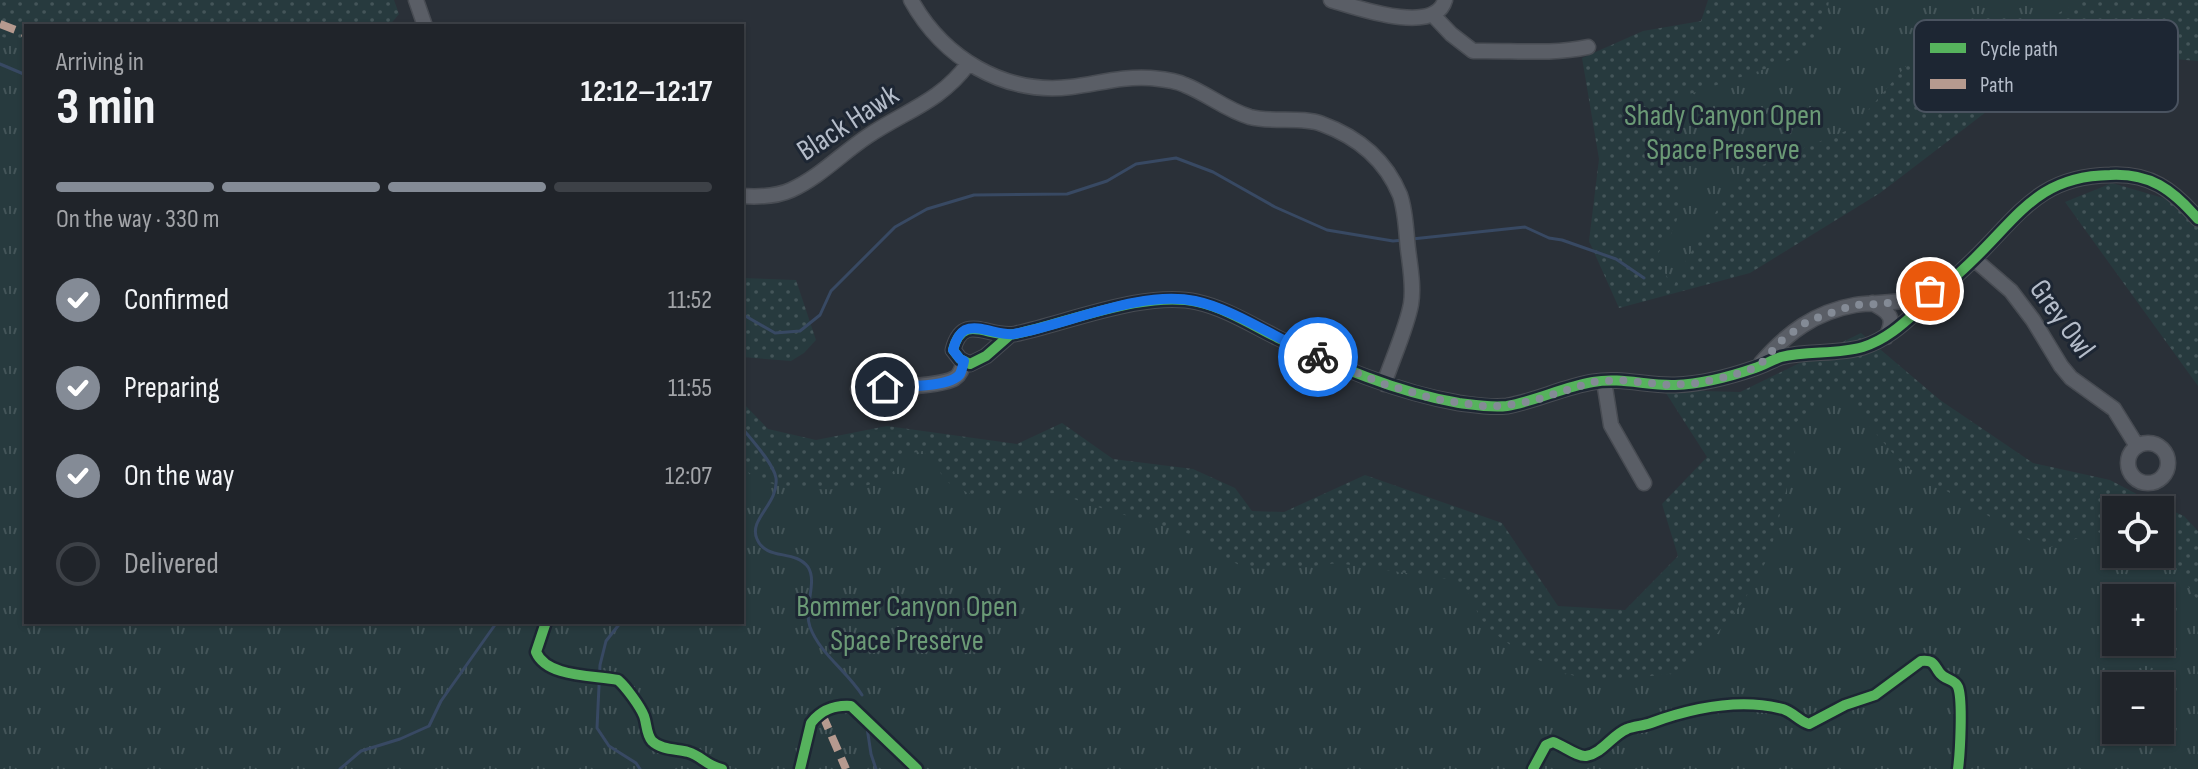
<!DOCTYPE html>
<html lang="en">
<head>
<meta charset="utf-8">
<style>
	body { margin:0; font-family:"Sofia Sans Condensed",sans-serif; background:#282c32; color:#f1f3f6; height:100vh; display:flex; flex-direction:column; font-size:30px; white-space:nowrap }
	* { box-sizing:border-box; margin:0 }
	p { font-size:26px; color:#a2a4a8 }
	.icon { flex:none; width:44px; height:44px; fill:none; stroke:currentColor; stroke-width:2; stroke-linecap:round; stroke-linejoin:round }
	.map { position:relative; flex:1; overflow:hidden }
	.drawer { position:absolute; left:24px; top:24px; width:720px; height:600px; display:flex; flex-direction:column; background:#20242a; border-radius:0px; box-shadow:0 2px 6px #0004,0 0 0 2px #3d4147 }
	.drawer>* { flex:none }
	.tools { position:absolute; left:2102px; top:496px; display:grid; gap:16px }
	.tools a { display:grid; place-items:center; width:72px; height:72px; border-radius:0px; background:#20242a; box-shadow:0 2px 6px #0004,0 0 0 2px #3d4147; font-size:40px }
	.pin { position:absolute; display:grid; place-items:center; width:68px; height:68px; color:#fff; margin:-34px; border:4px solid #fff; border-radius:50%; box-shadow:0 2px 8px #0007 }
	.courier { position:absolute; display:grid; place-items:center; width:80px; height:80px; margin:-40px; border:6px solid #1a73e8; border-radius:50%; background:#fff; color:#222; box-shadow:0 2px 10px #0007 }
	.headline em { font-style:normal; font-weight:700 }
	.headline div { display:flex; flex-direction:column-reverse }
	.headline { display:flex; align-items:center; justify-content:space-between; height:136px; padding:0 32px }
	h1 { font-size:52px; font-weight:700; line-height:60px }
	.bar { display:grid; grid-template-columns:repeat(4,1fr); gap:12px 8px; align-content:center; height:96px; padding:0 32px }
	.bar i { height:10px; border-radius:6px; background:#3d4147 }
	.bar .on { background:#848b96 }
	.bar p { grid-column:span 4 }
	ol { padding:0 32px; list-style:none }
	li { display:flex; align-items:center; gap:24px; height:88px }
	li p { margin-inline-start:auto }
	li .icon { padding:8px; border-radius:50%; background:#848b96; color:#fff; stroke-width:4 }
	li:last-child { color:#a2a4a8 }
	li i { width:44px; height:44px; border:4px solid #3d4147; border-radius:50% }
	.map>svg:first-child { display:block }
	.grass { fill:url(#grass-dots); fill-rule:evenodd }
	.park { fill:url(#park-tufts); fill-rule:evenodd }
	.lines { fill:none; stroke-linecap:round; stroke-linejoin:round }
	.stream { stroke:#384963; stroke-width:3 }
	.minor-casing { stroke:#484c53; stroke-width:17 }
	.minor { stroke:#5a5e66; stroke-width:14 }
	.quiet { stroke:#b69a8f; stroke-width:8; stroke-dasharray:16 8; stroke-linecap:butt }
	.cycleway-casing { stroke:#1d2633; stroke-width:15 }
	.cycleway { stroke:#56b35d; stroke-width:10 }
	.done { stroke:#848b96; stroke-width:8; stroke-dasharray:0 14.4 }
	.route { stroke:#1a73e8; stroke-width:10 }
	.labels { text-anchor:middle; dominant-baseline:central; stroke-width:6; stroke-linejoin:round; paint-order:stroke }
	.park-label { font-size:30px; fill:#6b9a76; stroke:#1d2633 }
	.street-label { font-size:30px; fill:#b4bcc9; stroke:#1d2633 }
	.key { fill:#1d2633; stroke:#4a5360; stroke-width:2 }
	.key-label { font-size:22px; fill:#b4bcc9 }
</style>
</head>
<body>
<div class="map">
<svg width="2198" height="769" viewBox="0 0 2198 769">
	<defs>
		<pattern id="grass-dots" width="8" height="8" patternUnits="userSpaceOnUse" patternTransform="scale(2)"><rect width="8" height="8" fill="#273a3e"/><path d="M2 2h.1M6 6h.1" fill="none" stroke="#445559" stroke-width="1.8" stroke-linecap="round"/></pattern>
		<pattern id="park-tufts" width="24" height="20" patternUnits="userSpaceOnUse" patternTransform="scale(2)"><rect width="24" height="20" fill="#273a3e"/><path d="M3 7l-1-3M5 7V3M7 7l1-3M15 17l-1-3M17 17v-4M19 17l1-3" fill="none" stroke="#445559"/></pattern>
	</defs>
	<rect width="100%" height="100%" fill="#2a3038"/>
	<path class="grass" d="M0,0H394L399,14L389,26H26V622H742V402L768,429L816,440L887,426L1017,444L1062,423L1113,459L1193,469L1235,488L1252,511L1284,512L1365,475L1502,523L1558,606L1625,610L1678,556L1662,504L1707,457L1664,390L1740,392L1861,333L1940,400L2033,463L2110,480L2152,502L2184,516L2198,531V769H0ZM2116,510H2160V554H2116ZM2116,598H2160V642H2116ZM2116,686H2160V730H2116Z
		M1708,0H2198V61L2113,54L2011,93L1880,193L1750,273L1619,308L1589,241L1599,159L1582,58L1643,31L1701,21Z
		M2112,183L2177,202L2198,227V386L2065,202Z
		M742,278L796,280L816,340L804,353L791,361L742,357Z"/>
	<path class="park" d="M1829,0H2081L2057,14L2052,24L2009,15H1985L1973,18L1928,40L1853,128L1755,168L1727,194L1682,267L1673,288L1656,256C1672,235 1679,224 1680,197L1671,105L1681,97C1703,90 1725,82 1747,75C1792,60 1824,54 1829,0Z
		M0,36L26,46V622H742V468C750,474 760,480 770,483C792,491 856,492 877,482C891,476 901,464 911,453L923,451L949,483L972,495L991,498L1056,493L1101,508L1203,538L1222,557L1246,568L1286,570L1337,563L1448,579L1464,585L1481,619L1493,632L1509,644L1563,673L1600,682L1685,672L1743,602L1769,556L1795,457L1791,427L1836,387L1903,465L2044,549L2098,532L2116,540V554H2151L2173,563L2198,601V769H0ZM2116,598H2160V642H2116ZM2116,686H2160V730H2116Z"/>
	<g class="lines">
		<path class="stream" d="M0,64L26,75
			M1412,239L1525,227L1549,238L1562,240L1616,259L1644,278
			M742,314L775,333L800,331L820,315L831,291L895,227L927,209L974,195L1067,194L1107,181L1136,164L1176,158L1213,172L1275,207L1327,230L1393,241L1404,240
			M742,428C751,439 774,464 776,478C779,504 748,519 757,539C766,561 795,549 808,567C818,582 803,608 810,627C820,654 847,671 862,695
			M621,622L606,641L600,665L597,728L609,746L636,763L640,769
			M866,721L871,754L876,769
			M340,769L361,751L400,739L429,726L441,701L497,622"/>
		<g class="minor-casing">
			<path id="minor" d="M416,0L425,26
				M911,0C943,58 1004,95 1071,87C1097,84 1123,76 1150,78C1160,79 1175,80 1185,85C1208,94 1226,110 1250,117C1273,123 1302,116 1322,124C1358,137 1385,159 1400,195C1406,212 1406,232 1408,249C1410,266 1414,286 1411,304C1407,327 1392,360 1384,384
				M1331,0C1355,7 1435,36 1445,0
				M1433,15L1451,34L1473,51C1512,50 1550,55 1588,47
				M742,196C758,197 776,197 791,190C820,177 842,153 868,136C905,111 940,102 968,64
				M1974,259L2011,291L2033,320L2061,366L2071,378L2114,409L2137,446
				M1872,303C1890,312 1896,318 1886,337
				M1010,335L986,356L970,364L960,359L953,350C963,311 989,339 1015,334C1067,323 1146,290 1197,302C1225,308 1252,325 1278,338C1336,366 1395,392 1459,403C1475,405 1491,408 1507,406C1536,401 1563,387 1593,382C1620,377 1648,386 1675,385C1703,384 1729,377 1755,368C1764,365 1772,360 1781,357C1808,350 1836,355 1863,347C1888,339 1905,322 1924,305C1941,289 1959,274 1975,258C2020,214 2040,176 2110,175C2150,173 2172,189 2198,219
				M1761,363C1787,333 1815,312 1855,305C1874,302 1893,304 1911,299C1919,297 1927,292 1935,289
				M1604,381L1611,425L1644,483
				M858,389C879,387 939,388 955,378C961,374 962,368 964,361
				M2128 463a20 20 0 1 1 40 0a20 20 0 1 1-40 0Z"/>
		</g>
		<use href="#minor" class="minor"/>
		<path class="quiet" d="M0,24L26,34
			M822,714L846,769"/>
		<g class="cycleway-casing">
			<path id="cycleway" d="M1010,335L986,356L970,364L960,359L953,350C963,311 989,339 1015,334C1067,323 1146,290 1197,302C1225,308 1252,325 1278,338C1336,366 1395,392 1459,403C1475,405 1491,408 1507,406C1536,401 1563,387 1593,382C1620,377 1648,386 1675,385C1703,384 1729,377 1755,368C1764,365 1772,360 1781,357C1808,350 1836,355 1863,347C1888,339 1905,322 1924,305C1941,289 1959,274 1975,258C2020,214 2040,176 2110,175C2150,173 2172,189 2198,219
				M546,622L536,652C547,678 594,675 618,680C626,687 640,706 644,716C647,724 646,734 652,741C661,750 677,749 688,752C702,756 705,765 722,769
				M800,769L811,723C822,709 835,705 851,706L917,769
				M1533,769L1546,745L1553,742C1562,745 1578,757 1586,756C1603,753 1612,735 1627,729C1634,726 1643,726 1651,723C1692,708 1739,698 1783,709C1793,712 1799,721 1809,724L1845,705L1875,695L1921,661C1933,660 1933,663 1939,672C1944,680 1955,679 1958,687C1963,700 1960,754 1958,769"/>
		</g>
		<use href="#cycleway" class="cycleway"/>
	</g>
	<g class="lines">
		<path class="done" d="M1318,357L1384,384L1435,399L1481,406H1503L1532,401L1593,382L1618,380L1670,385L1699,383L1730,376L1758,367L1781,341L1808,321L1854,305L1882,304L1913,299L1930,291"/>
		<path class="route" d="M885,387C901,386 950,388 960,374C962,370 963,365 964,361L960,359L953,350C955,342 958,334 965,330C979,324 999,336 1014,334C1069,324 1139,290 1195,301C1234,309 1280,341 1318,357"/>
	</g>
	<g class="labels">
		<g class="park-label">
			<text x="1723" y="116">Shady Canyon Open<tspan x="1723" dy="34">Space Preserve</tspan></text>
			<text x="907" y="607">Bommer Canyon Open<tspan x="907" dy="34">Space Preserve</tspan></text>
		</g>
		<g class="street-label">
			<text transform="translate(848 123) rotate(-33)">Black Hawk</text>
			<text transform="translate(2062 319) rotate(54)">Grey Owl</text>
		</g>
	</g>
	<rect x="1914" y="20" width="264" height="92" rx="12" class="key"/>
	<rect x="1930" y="43" width="36" height="10" fill="#56b35d"/>
	<rect x="1930" y="79" width="36" height="10" fill="#b69a8f"/>
	<g class="key-label">
		<text x="1980" y="56">Cycle path</text>
		<text x="1980" y="92">Path</text>
	</g>
</svg>
<div class="tools">
<a><svg class="icon" aria-label="locate" viewBox="0 0 24 24"><circle cx="12" cy="12" r="6"/><path d="M12 2v4M12 18v4M2 12h4M18 12h4"/></svg></a>
<a>+</a>
<a>−</a>
</div>
<div class="pin" style="left:1930px;top:291px;background:#ea580c"><svg class="icon" aria-label="bag" viewBox="0 0 24 24"><path d="M5 8h14l-1 12H6zM9 8a3 3 0 0 1 6 0"/></svg></div>
<div class="pin" style="left:885px;top:387px;background:#1f2937"><svg class="icon" aria-label="home" viewBox="0 0 24 24"><path d="M3 11l9-7 9 7M6 9v11h12V9"/></svg></div>
<div class="courier" style="left:1318px;top:357px"><svg class="icon" aria-label="bike" viewBox="0 0 24 24"><circle cx="6" cy="16" r="4"/><circle cx="18" cy="16" r="4"/><path d="M6 16l4-8h5l3 8M10 8l3 8H6M13 5h3"/></svg></div>
<section class="drawer">
<div class="headline"><div><h1>3 min</h1><p>Arriving in</p></div><em>12:12–12:17</em></div>
<div class="bar"><i class="on"></i><i class="on"></i><i class="on"></i><i></i><p>On the way · 330 m</p></div>
<ol>
<li><svg class="icon" aria-label="check" viewBox="0 0 24 24"><path d="M5 12l5 5 9-10"/></svg>Confirmed<p>11:52</p></li>
<li><svg class="icon" aria-label="check" viewBox="0 0 24 24"><path d="M5 12l5 5 9-10"/></svg>Preparing<p>11:55</p></li>
<li><svg class="icon" aria-label="check" viewBox="0 0 24 24"><path d="M5 12l5 5 9-10"/></svg>On the way<p>12:07</p></li>
<li><i></i>Delivered</li>
</ol>
</section>
</div>
</body>
</html>
